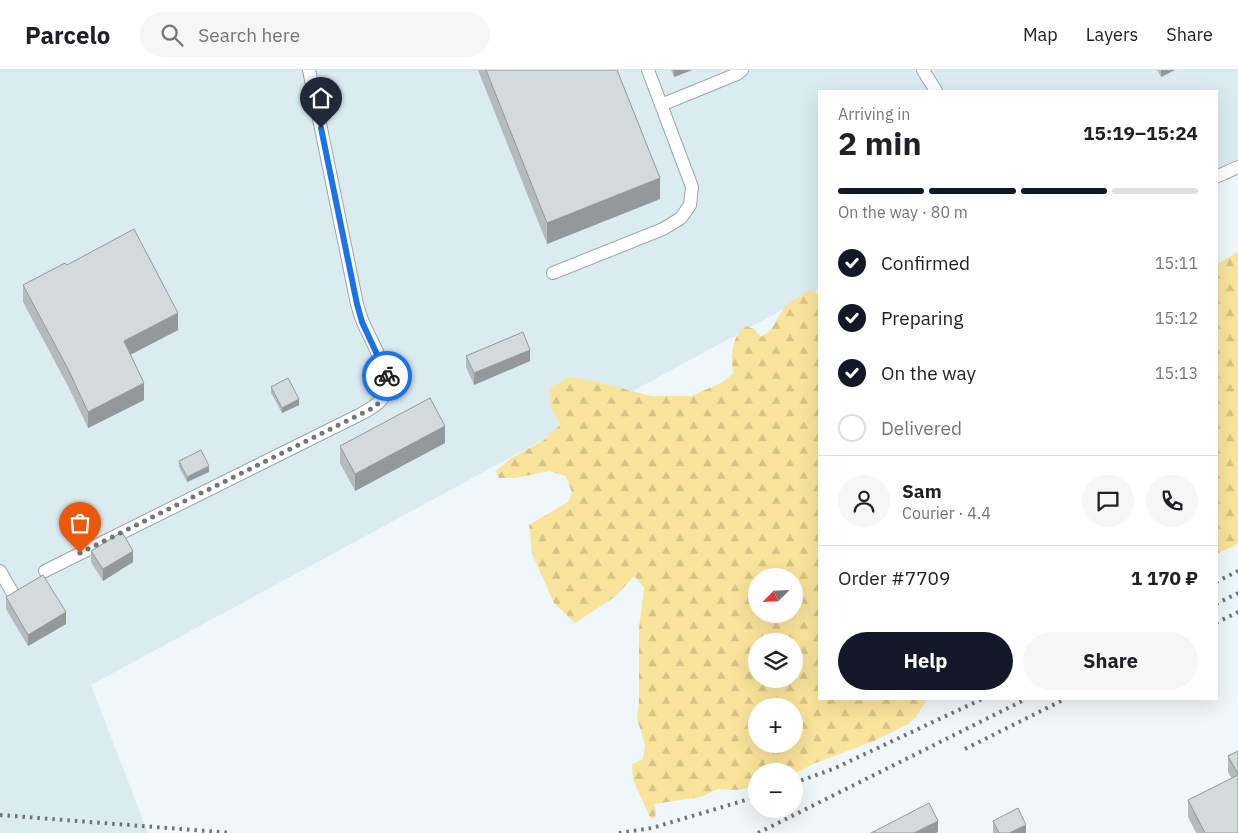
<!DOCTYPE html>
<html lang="en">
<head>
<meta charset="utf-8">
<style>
	body { margin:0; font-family:"IBM Plex Sans",sans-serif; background:#f6f6f6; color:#202124; height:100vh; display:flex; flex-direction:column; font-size:19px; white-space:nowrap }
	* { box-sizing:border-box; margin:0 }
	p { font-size:16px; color:#757577 }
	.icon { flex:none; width:28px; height:28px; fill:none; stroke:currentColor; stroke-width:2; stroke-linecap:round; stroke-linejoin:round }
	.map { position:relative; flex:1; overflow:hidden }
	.panel { position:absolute; left:818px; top:20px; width:400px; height:610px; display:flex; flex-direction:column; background:#fff; border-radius:0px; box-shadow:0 5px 20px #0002 }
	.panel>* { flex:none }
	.needle { width:32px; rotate:246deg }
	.buttons { position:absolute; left:748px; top:498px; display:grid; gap:10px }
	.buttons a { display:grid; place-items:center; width:55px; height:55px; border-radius:50%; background:#fff; box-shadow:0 5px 20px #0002; font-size:25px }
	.pin { position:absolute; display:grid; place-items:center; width:42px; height:42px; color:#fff; margin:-51px -21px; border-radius:50% 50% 50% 0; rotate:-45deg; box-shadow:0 0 5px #0007 }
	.pin .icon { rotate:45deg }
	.courier { position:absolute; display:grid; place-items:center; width:50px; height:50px; margin:-25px; border:4px solid #1a73e8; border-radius:50%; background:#fff; color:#222; box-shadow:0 1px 6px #0007 }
	.headline em { font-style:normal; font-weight:700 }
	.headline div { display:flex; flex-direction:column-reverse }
	.headline { display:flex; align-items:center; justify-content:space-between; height:85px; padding:0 20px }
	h1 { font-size:32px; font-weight:700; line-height:38px }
	.bar { display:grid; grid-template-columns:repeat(4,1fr); gap:8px 5px; align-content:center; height:60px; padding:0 20px }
	.bar i { height:6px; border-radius:4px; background:#e0e0e0 }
	.bar .selected { background:#111827 }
	.bar p { grid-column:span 4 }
	.line { display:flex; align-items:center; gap:12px; padding:0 20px; border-top:1px solid #e0e0e0 }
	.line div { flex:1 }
	.round { display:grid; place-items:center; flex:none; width:52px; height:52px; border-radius:26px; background:#f6f6f6 }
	ol { padding:0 20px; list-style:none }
	li { display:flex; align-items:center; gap:15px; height:55px }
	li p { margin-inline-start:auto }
	li .icon { padding:5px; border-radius:50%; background:#111827; color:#fff; stroke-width:4 }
	li:last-child { color:#757577 }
	li i { width:28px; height:28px; border:2px solid #e0e0e0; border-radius:50% }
	.action { display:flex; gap:10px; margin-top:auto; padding:10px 20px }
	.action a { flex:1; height:58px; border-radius:30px; background:#111827; color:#fff; font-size:20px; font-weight:700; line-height:58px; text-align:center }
	.action a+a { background:#f6f6f6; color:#202124 }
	header { display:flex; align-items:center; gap:30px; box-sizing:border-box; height:70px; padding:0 25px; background:#fff; border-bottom:1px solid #e0e0e0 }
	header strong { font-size:24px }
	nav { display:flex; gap:28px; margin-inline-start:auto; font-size:18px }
	.search { width:350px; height:45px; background:#f6f6f6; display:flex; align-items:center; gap:12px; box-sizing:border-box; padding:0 18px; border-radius:28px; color:#757577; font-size:19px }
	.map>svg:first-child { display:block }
	.built { fill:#dbecf1 }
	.forest { fill:url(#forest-firs); fill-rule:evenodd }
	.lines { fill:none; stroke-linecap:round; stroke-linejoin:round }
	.service-casing { stroke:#9ea5a7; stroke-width:14 }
	.service { stroke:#fff; stroke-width:12 }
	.rail { stroke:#6f7375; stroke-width:4; stroke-dasharray:2.5 5; stroke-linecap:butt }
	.wall { fill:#b5bbbd }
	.shaded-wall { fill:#93999a }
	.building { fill:#d2dadc; stroke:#93999a }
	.done { stroke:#727779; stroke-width:5; stroke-dasharray:0 9 }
	.route { stroke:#1a73e8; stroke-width:6 }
</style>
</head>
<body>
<header>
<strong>Parcelo</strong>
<div class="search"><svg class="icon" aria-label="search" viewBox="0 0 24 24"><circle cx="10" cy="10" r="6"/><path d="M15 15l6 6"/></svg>Search here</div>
<nav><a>Map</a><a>Layers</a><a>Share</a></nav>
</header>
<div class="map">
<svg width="1238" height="763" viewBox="0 0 1238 763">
	<defs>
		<pattern id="forest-firs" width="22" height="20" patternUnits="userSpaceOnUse" patternTransform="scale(1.25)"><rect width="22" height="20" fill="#f9e49b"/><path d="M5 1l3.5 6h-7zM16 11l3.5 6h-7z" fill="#d6c486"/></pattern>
	</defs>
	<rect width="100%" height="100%" fill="#eff7fa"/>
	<path class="built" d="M0,0H1238V97L1216,107V21H819V220L91,615L148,763H0Z"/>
	<path class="forest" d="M1238,182V474L1216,484V195Z
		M809,220L819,224V629H927L916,647L908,654L874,671L813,694L794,704V701H756V716L738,720L718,719L701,727L654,734L656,741L655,747L651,749L633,710L632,694L643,689L645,675L637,648L639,632V559L644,517L634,506L616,526L575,553L554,533L532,484L529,455L568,432L572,423L566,406L549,401L516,408H499L496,401L510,389L544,370L560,355L550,334L549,318L570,307L602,313L651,326H691L721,313L734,303C729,291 733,262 746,256L754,259L761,267L770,261L786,235ZM756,506H794V544H756ZM756,571H794V609H756ZM756,636H794V674H756Z"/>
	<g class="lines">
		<g class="service-casing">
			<path id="service" d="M923,0L936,21
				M661,35L737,4L742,0
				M1216,107L1238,97
				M553,203L663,159L681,148L690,135L692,117L648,0
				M0,501L12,522
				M45,501L361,344C372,338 385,331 388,317C390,303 369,267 363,252C360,246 359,240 357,234L309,0"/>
		</g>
		<use href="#service" class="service"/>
		<path class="rail" d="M1216,512L1238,501
			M1216,534L1238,523
			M1216,553L1238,542
			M965,679L1065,629
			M794,713L833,699L982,629
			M0,745L232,763
			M619,763L652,758L756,727
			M758,763L1026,629"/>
	</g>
	<path class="wall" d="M478,0H617L660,129L547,174Z
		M671,0H692L674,7Z
		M1157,0H1175L1161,7Z
		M67,195L178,260L130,285L144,330L88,358L69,318L23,232V215Z
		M466,286L530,291L474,315L466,297Z
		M271,317L299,335L282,343L271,323Z
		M445,373L355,421L340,393V376Z
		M179,391L209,402L187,412L179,397Z
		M91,481L133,492L103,511L91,492Z
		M6,527L66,554L28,576L6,539Z
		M1238,681V763H1196L1188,747V730L1232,709L1228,702V686Z
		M993,751L1026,763H993Z"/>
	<path class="shaded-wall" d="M674,0H692L674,7Z
		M1161,0H1175L1161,7Z
		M660,108V129L547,174V153Z
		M178,243V260L124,288V271Z
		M530,280V291L474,315V303Z
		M144,313V330L88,358V342Z
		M299,329V335L282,343V338Z
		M445,356V373L355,421V404Z
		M209,396V402L187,412V407Z
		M133,481V492L103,511V499Z
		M66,542V554L28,576V565Z
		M938,751V762L936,763H914Z
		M1026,755V763H1009Z"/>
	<path class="building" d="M486,0H617L660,108L547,153Z
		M134,159L178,243L124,271L144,313L88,342L69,301L23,215L65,193L67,195Z
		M523,262L530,280L474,303L466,286Z
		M288,308L299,329L282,338L271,317Z
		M430,328L445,356L355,404L340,376Z
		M201,380L209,396L187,407L179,391Z
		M122,462L133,481L103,499L91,481Z
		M43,505L66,542L28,565L6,527Z
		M1238,681V704L1228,686Z
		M1238,705V763H1205L1188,730Z
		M929,733L938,751L914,763H871Z
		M1018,738L1026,755L1009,763H999L993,751Z"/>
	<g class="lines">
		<path class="done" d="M80,483L375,337C384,327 388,320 387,306"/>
		<path class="route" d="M321,58L357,234L362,252L387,306"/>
	</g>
</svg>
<div class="buttons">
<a><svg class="needle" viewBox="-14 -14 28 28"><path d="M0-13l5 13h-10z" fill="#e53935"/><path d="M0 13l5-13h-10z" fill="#757577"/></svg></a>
<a><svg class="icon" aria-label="layers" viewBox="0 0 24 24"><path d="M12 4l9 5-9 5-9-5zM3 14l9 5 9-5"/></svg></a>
<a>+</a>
<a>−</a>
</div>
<div class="pin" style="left:80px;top:483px;background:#ea580c"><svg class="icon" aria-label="bag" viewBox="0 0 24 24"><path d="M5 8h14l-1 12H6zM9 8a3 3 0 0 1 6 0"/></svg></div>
<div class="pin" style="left:321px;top:58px;background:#1f2937"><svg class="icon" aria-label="home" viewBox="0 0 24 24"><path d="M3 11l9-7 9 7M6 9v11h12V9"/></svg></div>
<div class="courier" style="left:387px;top:306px"><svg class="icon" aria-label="bike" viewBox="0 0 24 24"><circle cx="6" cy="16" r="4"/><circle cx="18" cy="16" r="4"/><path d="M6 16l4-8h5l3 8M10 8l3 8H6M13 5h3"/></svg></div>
<section class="panel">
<div class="headline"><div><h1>2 min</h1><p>Arriving in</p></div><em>15:19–15:24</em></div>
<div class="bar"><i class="selected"></i><i class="selected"></i><i class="selected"></i><i></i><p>On the way · 80 m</p></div>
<ol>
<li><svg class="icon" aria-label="check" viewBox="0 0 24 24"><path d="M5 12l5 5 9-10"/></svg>Confirmed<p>15:11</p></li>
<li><svg class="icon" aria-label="check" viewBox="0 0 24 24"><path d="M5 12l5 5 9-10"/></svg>Preparing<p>15:12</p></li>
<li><svg class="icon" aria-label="check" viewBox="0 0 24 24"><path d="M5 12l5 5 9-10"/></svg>On the way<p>15:13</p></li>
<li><i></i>Delivered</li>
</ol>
<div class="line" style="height:90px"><a class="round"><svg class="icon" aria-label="person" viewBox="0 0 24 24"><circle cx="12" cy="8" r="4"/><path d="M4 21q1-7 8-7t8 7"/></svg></a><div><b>Sam</b><p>Courier · 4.4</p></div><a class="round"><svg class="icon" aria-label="chat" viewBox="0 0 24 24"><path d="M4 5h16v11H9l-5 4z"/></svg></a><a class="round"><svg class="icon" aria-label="phone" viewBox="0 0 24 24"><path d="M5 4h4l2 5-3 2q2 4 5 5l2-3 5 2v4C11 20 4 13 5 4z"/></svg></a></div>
<div class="line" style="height:65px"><div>Order #7709</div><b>1 170 ₽</b></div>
<div class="action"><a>Help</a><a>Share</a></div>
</section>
</div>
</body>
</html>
